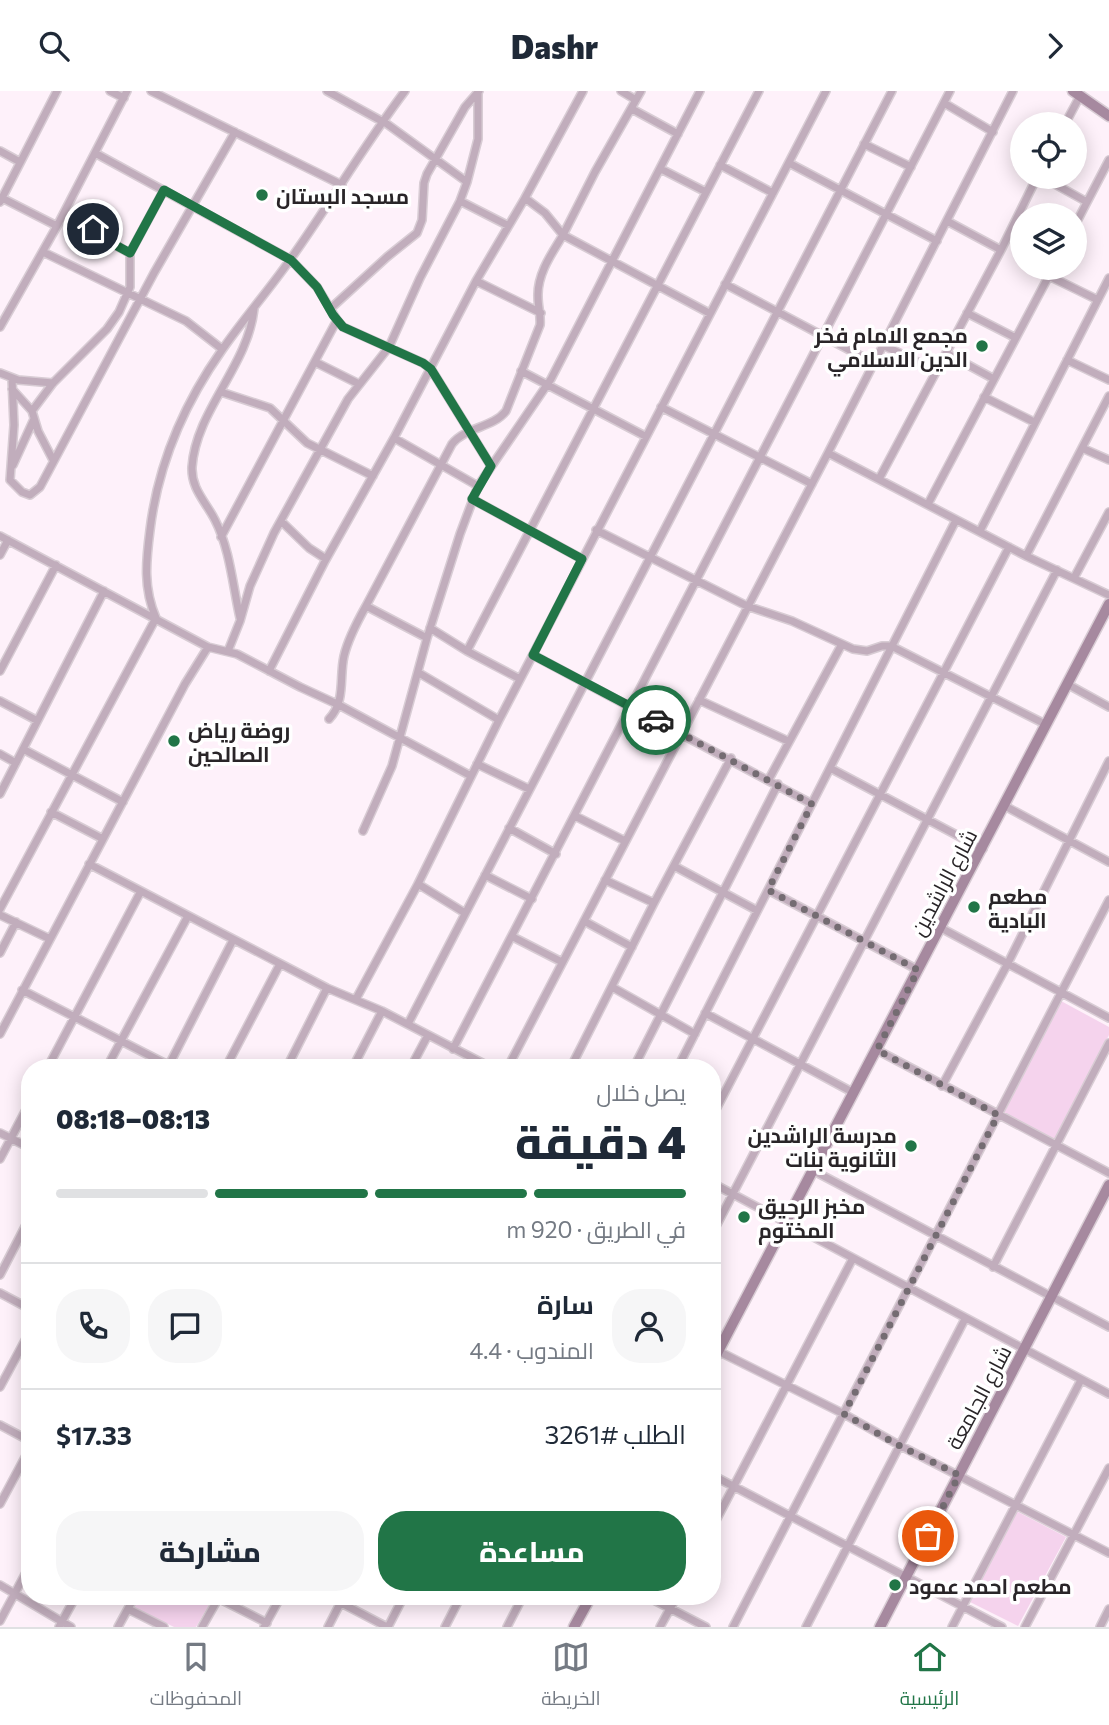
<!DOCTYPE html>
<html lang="ar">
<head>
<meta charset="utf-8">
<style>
	body { margin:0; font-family:Commissioner,Cairo,sans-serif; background:#f6f6f7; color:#1f2937; direction:rtl; height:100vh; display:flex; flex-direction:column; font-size:26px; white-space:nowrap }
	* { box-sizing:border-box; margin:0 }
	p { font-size:23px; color:#747a83 }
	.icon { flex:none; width:38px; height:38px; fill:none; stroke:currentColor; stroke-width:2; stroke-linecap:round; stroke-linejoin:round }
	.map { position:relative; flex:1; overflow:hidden; direction:ltr }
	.panel { position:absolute; left:21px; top:968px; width:700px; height:546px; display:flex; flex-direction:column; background:#fff; border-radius:28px; box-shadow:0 4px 18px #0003; direction:rtl }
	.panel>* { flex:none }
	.buttons { position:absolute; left:1010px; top:21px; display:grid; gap:14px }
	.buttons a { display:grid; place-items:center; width:77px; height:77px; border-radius:50%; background:#fff; box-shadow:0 4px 18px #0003; font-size:35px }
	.pin { position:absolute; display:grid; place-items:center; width:60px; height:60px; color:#fff; margin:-30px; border:4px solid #fff; border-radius:50%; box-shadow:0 2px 7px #0007 }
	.courier { position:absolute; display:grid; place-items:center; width:70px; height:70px; margin:-35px; border:5px solid #217547; border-radius:50%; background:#fff; color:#222; box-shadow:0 2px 9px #0007 }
	.overview em { font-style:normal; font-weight:800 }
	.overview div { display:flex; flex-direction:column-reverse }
	.overview { display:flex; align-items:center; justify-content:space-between; height:119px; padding:0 35px }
	h1 { font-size:46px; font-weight:800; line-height:52px }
	.bar { display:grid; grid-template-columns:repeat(4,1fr); gap:10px 7px; align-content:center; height:84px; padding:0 35px }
	.bar i { height:9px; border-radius:5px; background:#e0e1e3 }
	.bar .on { background:#217547 }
	.bar p { grid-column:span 4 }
	.line { display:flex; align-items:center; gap:18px; padding:0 35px; border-top:2px solid #e0e1e3 }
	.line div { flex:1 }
	.round { display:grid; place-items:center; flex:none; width:74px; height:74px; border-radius:28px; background:#f6f6f7 }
	.action { display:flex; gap:14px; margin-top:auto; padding:14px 35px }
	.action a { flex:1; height:80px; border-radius:28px; background:#217547; color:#fff; font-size:28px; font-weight:800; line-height:80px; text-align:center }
	.action a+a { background:#f6f6f7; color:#1f2937 }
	header { display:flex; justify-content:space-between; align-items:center; height:91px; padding:0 35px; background:#fff; font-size:32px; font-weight:800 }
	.menu { display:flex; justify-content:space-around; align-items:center; height:98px; border-top:2px solid #e0e1e3; background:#fff; font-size:19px; color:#747a83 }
	.menu a { display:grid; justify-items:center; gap:4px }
	.menu .on { color:#217547 }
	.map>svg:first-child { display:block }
	.green { fill:#f5d3ed }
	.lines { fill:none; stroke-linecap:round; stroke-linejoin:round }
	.street-casing { stroke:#d8ccd4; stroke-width:10 }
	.secondary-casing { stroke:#d8ccd4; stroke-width:13 }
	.street { stroke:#c1adbc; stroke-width:7 }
	.secondary { stroke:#a6899f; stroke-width:10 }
	.done { stroke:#746c72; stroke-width:7; stroke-dasharray:0 12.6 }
	.route { stroke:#217547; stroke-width:9 }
	.poi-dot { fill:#217547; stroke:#fff; stroke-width:2.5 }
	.labels { text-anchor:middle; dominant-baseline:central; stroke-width:7; stroke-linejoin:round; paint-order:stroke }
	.poi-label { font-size:21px; font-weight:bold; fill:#292528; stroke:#fff; text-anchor:start }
	.street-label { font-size:21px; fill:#292528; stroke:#fff }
</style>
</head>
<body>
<header><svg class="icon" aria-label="forward" viewBox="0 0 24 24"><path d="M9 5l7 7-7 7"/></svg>Dashr<svg class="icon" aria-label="search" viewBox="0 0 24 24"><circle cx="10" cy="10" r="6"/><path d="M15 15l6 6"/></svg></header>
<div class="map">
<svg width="1109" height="1536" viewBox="0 0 1109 1536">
	<rect width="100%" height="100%" fill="#fef1fa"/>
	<path class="green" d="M1061,910L1109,936V944L1054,1049L1004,1022Z
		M1016,1420L1066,1446L1018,1535L970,1511Z
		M140,1505H214L196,1536H174L134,1516Z"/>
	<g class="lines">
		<g class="street-casing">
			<path id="street" d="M110,0L124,7
				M151,0L342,94
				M621,0L636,9
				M641,0L595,81L563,144L709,222
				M944,12L993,41
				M632,18L678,43
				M1065,33L1080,5
				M864,53L911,76
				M0,60L20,71
				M95,62L291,169L317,196L337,229L343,236L423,272L431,278L491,375
				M789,72L937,150
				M720,74L773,102
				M661,78L706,101
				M1042,86L1087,111
				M467,91L478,48V0
				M2,107L57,135
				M460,110L507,134
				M0,111L57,0
				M65,120C88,134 107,151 130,162
				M947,130L1001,159
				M1074,136L1109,69
				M43,161L186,230L222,258
				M1049,185L1098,209
				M476,190L541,222
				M725,193L874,272
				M330,218L387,166L417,142L422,129L424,92L427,83L465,16L479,0
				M967,222L1016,247
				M0,236L57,135L127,0
				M883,254L936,280
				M946,262L994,288
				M1067,269L1109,289
				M315,271L359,293
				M521,280L645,345
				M0,282L18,289L53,292
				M12,288L14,334L10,389L22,401L30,404L40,396L154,182L235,41
				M12,298L32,320L38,340L53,369
				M221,301L270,317L307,352L373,385
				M984,306L1034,331
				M661,316L812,393
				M32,320L53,292L107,238L119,221L130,196V162L164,99
				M394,347L476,190L525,107
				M1082,357L1109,369
				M828,362L1026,465L1109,504
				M13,374L34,328
				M879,388L1001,159L1037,86
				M472,408L582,468
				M928,413L1053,177
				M281,430L309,457L326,468
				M596,439L747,515L792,530L853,558L867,560L882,555H891L1045,633
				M980,440L1109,187
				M0,445L208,556L237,563L300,596L339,614L471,685
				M221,446L337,229
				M0,464L8,449
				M1026,465L1109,305
				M1074,487L1109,421
				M366,515L452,353C465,336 493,337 506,320L540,234C541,224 538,216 538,206C537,183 552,162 563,144L545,122L525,107L583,0
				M156,527C143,497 146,470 150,439C158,373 184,313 222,259C244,227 270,198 292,166C331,111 365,53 405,0
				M240,527C233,496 230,458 215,429C206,411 191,398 192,376C196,319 248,275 254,218
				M430,537L467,560L520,588
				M228,560L240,530L250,495L274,442L348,308L389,256L420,187L460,110L467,91L387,33L327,0
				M467,560L759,0
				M533,564L812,713
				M0,580L56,474
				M269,580L325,470L394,347L478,395
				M419,582L499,629
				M1067,593L1109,616
				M699,609L788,650
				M0,610L36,629
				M329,628C346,610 339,587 344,565C348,548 357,531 366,515L427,547
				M23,658L123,711
				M0,663L16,672
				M477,673L529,698
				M830,677L983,758
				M769,688L842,553
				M0,703L104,500
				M1003,714L1109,771
				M51,721L103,748
				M575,725L625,750
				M509,737L556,763
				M363,740L392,675L427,547L460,443L478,395L551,288L700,0
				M89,773L327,897L382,920L490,976
				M674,775L756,819
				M485,784L532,808
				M605,789L654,812
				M418,793L465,822
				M768,799L918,879
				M0,818L156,527
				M0,824L48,847
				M584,830L632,856
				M941,837L1109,927
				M513,846L562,871
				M0,862L16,831
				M612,896L695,943
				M22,899L172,976
				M356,908L418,793L499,629L826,0
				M705,922L854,1002
				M408,933C567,621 728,310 892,0
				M0,943L185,593L208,556
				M453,958L950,0
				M877,959L1109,1082
				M48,976L141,800
				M107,976L188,825
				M168,976L233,849
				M226,976L280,873
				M287,976L327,897
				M353,976L382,920
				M411,976L428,944
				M508,976L828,362L1013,0
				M571,976L654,812L731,667
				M634,976L778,693
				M678,976L956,429
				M942,995L1007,874L1109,670
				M712,1026L1009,456
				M0,1042L30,1057
				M0,1068L30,1011
				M814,1080L1109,1236
				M712,1092L1109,1303
				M712,1143L1057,479
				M993,1176L1109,952
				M0,1184L30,1126
				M0,1202L30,1218
				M712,1257L844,1323L899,1354L1109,1462
				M0,1296L30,1240
				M0,1334L30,1350
				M712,1384L1002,1536
				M0,1413L30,1357
				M712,1437L853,1167
				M0,1494L71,1536
				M328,1505L387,1536
				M646,1505L706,1536
				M218,1507L267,1532
				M128,1518L164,1536
				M0,1530L30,1474
				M59,1536L76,1505
				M118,1536L135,1505
				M202,1536L219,1506
				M264,1536L281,1505
				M328,1536L344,1505
				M388,1536L404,1505
				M445,1536L461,1505
				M507,1536L523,1505
				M660,1536L677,1505
				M733,1536L1109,809
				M806,1536L965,1228
				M952,1536L1081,1289
				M1025,1536L1109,1377
				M1100,1536L1109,1518"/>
		</g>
		<g class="secondary-casing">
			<path id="secondary" d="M1073,0L1109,25
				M712,1272L1109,513
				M574,1536L591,1505
				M880,1536L1109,1094"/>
		</g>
		<use href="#street" class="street"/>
		<use href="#secondary" class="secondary"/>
	</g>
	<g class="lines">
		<path class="done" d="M656,629L812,713L768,799L918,879L877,959L998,1024L844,1323L898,1354L959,1384L928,1445"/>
		<path class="route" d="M93,138L108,150L130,162L164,99L291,169L317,196L333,224L343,236L423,272L431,278L491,375L472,408L582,468L533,564L656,629"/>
	</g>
	<g class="poi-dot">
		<circle cx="262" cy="104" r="7"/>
		<circle cx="982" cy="255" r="7"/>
		<circle cx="174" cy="650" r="7"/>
		<circle cx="974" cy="816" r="7"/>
		<circle cx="911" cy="1055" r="7"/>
		<circle cx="744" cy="1126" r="7"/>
		<circle cx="895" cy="1494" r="7"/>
	</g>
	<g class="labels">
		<g class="poi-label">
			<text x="276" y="104">مسجد البستان</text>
			<text x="968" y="243" text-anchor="end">مجمع الامام فخر<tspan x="968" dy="24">الدين الاسلامي</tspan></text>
			<text x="188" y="638">روضة رياض<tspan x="188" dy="24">الصالحين</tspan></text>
			<text x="988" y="804">مطعم<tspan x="988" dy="24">البادية</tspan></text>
			<text x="897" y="1043" text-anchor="end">مدرسة الراشدين<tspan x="897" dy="24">الثانوية بنات</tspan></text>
			<text x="758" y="1114">مخبز الرحيق<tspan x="758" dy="24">المختوم</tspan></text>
			<text x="909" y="1494">مطعم احمد عمود</text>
		</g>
		<g class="street-label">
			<text transform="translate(943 791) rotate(-62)">شارع الراشدين</text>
			<text transform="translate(978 1306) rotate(-62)">شارع الجامعة</text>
		</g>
	</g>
</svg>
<div class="buttons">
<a><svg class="icon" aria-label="locate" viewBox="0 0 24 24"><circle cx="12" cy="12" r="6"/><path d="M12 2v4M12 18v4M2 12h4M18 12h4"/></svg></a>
<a><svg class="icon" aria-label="layers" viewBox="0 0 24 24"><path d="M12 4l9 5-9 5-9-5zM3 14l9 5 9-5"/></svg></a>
</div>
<div class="pin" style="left:928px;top:1445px;background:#ea580c"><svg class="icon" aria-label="bag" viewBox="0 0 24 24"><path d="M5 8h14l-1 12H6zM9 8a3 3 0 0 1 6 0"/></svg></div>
<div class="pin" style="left:93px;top:138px;background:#1f2937"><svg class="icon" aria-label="home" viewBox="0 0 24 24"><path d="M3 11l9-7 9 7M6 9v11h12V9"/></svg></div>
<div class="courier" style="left:656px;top:629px"><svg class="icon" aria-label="car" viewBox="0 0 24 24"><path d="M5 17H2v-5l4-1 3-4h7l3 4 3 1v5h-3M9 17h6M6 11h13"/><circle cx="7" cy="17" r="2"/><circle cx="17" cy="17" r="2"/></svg></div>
<section class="panel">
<div class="overview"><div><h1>4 دقيقة</h1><p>يصل خلال</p></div><em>08:13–08:18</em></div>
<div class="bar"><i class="on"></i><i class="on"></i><i class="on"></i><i></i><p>في الطريق · 920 m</p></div>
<div class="line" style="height:126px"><a class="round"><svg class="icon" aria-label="person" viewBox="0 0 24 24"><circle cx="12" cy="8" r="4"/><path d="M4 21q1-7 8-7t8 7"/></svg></a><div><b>سارة</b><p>المندوب · 4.4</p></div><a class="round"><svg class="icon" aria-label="chat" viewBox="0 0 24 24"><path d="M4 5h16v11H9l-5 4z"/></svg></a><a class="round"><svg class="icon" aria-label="phone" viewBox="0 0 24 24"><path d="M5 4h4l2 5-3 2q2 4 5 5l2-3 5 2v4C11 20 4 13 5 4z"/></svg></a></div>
<div class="line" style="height:91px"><div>الطلب #3261</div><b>$17.33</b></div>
<div class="action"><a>مساعدة</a><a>مشاركة</a></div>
</section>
</div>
<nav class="menu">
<a class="on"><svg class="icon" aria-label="home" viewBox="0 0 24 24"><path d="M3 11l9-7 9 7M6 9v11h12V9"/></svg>الرئيسية</a>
<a><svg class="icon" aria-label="map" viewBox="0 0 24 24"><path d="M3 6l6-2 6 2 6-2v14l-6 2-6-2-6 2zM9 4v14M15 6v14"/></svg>الخريطة</a>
<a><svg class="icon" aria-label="saved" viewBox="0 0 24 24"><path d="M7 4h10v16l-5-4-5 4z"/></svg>المحفوظات</a>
</nav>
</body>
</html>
